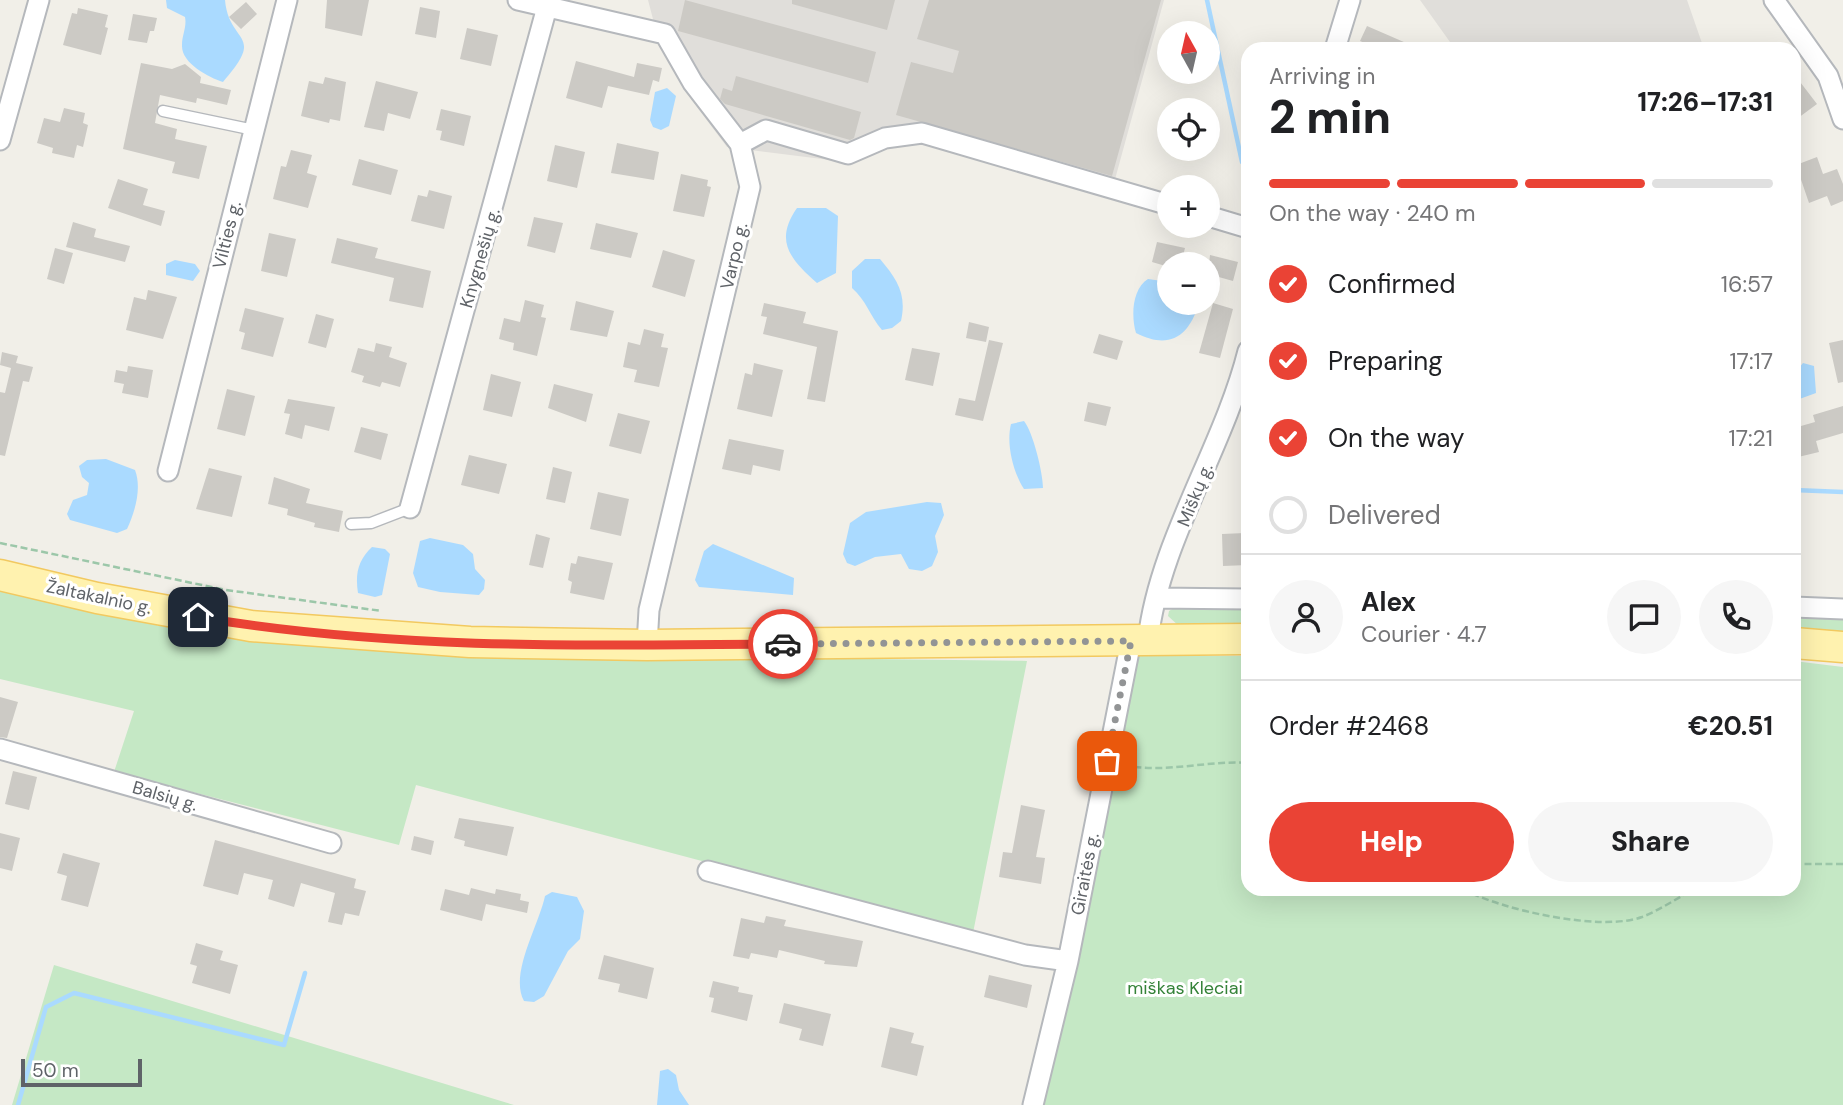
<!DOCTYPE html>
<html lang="en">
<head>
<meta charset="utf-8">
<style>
	body { margin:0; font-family:"DM Sans",sans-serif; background:#f6f6f6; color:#202124; height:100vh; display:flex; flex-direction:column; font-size:26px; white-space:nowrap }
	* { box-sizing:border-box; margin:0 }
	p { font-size:23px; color:#757577 }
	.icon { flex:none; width:38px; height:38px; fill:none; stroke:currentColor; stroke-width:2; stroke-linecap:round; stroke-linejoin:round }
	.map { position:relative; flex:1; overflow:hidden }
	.panel { position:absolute; left:1241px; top:42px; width:560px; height:854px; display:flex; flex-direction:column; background:#fff; border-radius:21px; box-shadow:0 7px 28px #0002 }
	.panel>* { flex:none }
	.needle { width:46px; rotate:352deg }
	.buttons { position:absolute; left:1157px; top:21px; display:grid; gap:14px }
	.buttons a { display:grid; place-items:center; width:63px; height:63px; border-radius:50%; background:#fff; box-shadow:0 7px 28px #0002; font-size:35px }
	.scale { position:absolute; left:21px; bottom:18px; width:121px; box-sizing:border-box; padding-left:7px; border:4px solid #5f6368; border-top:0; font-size:19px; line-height:24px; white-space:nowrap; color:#5f6368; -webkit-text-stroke:5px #fff; paint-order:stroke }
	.pin { position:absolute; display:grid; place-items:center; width:60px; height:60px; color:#fff; margin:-30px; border-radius:14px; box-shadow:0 4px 10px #0006 }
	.courier { position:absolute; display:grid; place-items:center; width:70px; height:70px; margin:-35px; border:5px solid #ea4335; border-radius:50%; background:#fff; color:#222; box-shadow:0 2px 9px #0007 }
	.headline em { font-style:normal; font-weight:800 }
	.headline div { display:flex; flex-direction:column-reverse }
	.headline { display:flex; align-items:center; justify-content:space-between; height:119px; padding:0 28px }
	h1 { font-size:46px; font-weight:800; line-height:52px }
	.bar { display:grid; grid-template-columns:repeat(4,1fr); gap:10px 7px; align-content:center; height:84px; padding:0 28px }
	.bar i { height:9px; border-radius:5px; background:#e0e0e0 }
	.bar .current { background:#ea4335 }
	.bar p { grid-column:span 4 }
	.line { display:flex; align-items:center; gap:18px; padding:0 28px; border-top:2px solid #e0e0e0 }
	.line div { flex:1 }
	.round { display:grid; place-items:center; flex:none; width:74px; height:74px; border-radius:37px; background:#f6f6f6 }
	ol { padding:0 28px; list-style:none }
	li { display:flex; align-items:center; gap:21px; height:77px }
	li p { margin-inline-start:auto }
	li .icon { padding:7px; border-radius:50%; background:#ea4335; color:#fff; stroke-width:4 }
	li:last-child { color:#757577 }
	li i { width:38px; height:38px; border:4px solid #e0e0e0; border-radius:50% }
	.primary-button { display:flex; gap:14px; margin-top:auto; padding:14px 28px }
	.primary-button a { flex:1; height:80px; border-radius:42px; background:#ea4335; color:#fff; font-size:28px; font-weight:800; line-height:80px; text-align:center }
	.primary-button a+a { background:#f6f6f6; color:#202124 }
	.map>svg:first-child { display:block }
	.industrial { fill:#e0deda }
	.green { fill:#c5e8c5 }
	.water { fill:#aadaff }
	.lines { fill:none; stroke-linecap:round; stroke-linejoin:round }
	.stream { stroke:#aadaff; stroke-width:4.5 }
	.building { fill:#cccac5 }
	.lane-casing { stroke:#b5b8bc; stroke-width:13 }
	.street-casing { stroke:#b5b8bc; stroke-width:23 }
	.primary-casing { stroke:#f2c960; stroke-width:33 }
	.path { stroke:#9cc7a9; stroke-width:2.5; stroke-dasharray:7 3.5; stroke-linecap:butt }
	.lane { stroke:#fff; stroke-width:10 }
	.street { stroke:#fff; stroke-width:19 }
	.primary { stroke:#fff2af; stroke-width:30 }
	.done { stroke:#929495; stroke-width:7; stroke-dasharray:0 12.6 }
	.route { stroke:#ea4335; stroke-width:9 }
	.labels { text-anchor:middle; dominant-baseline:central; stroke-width:6; stroke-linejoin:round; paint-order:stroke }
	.street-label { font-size:18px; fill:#5f6368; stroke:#fff }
	.park-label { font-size:18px; fill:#348238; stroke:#fff }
</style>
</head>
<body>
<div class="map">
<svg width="1843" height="1105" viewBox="0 0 1843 1105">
	<rect width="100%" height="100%" fill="#f1efe8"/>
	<path class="industrial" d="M648,0H1164L1111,194L910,139L854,163L727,147L691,99L659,42Z
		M1420,0H1687L1704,49H1455Z"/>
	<path class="green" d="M0,588C199,649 408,654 614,656C752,657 889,659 1027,661L973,933L416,785L399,845L114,772L134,711L0,679Z
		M1176,607H1248V626L1180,627L1168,616L1169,611Z
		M1794,613L1843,616V633L1794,629Z
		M1139,656H1248V889H1794V661L1843,667V1105H1039Z
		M54,965L514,1105H12Z"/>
	<path class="water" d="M166,0H225C229,45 267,32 223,82C208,77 181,63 182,45C182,35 187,27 185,17L167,8Z
		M667,88L676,96L669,126L661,130L653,127L650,120L655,92Z
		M797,208H826L838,216L836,273L817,283C790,259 774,241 797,208Z
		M865,259H880C897,279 907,294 901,321L892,328L882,330C870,316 866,300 852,288V271Z
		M175,260L195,264L200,271L193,281L166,275V264Z
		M1148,279L1169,282V303H1199C1189,337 1169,350 1136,333C1131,316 1132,289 1148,279Z
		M1803,363L1814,366L1816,393L1794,401V374Z
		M1024,421C1033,432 1043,473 1043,488L1024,489C1013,472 1006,444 1011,424Z
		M106,459L135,470C142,488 135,512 127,529L117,533L70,520L67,514L73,500L87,495L89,483L82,477L79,466L87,460Z
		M927,502L941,503L944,515L935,536L938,552L932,566L922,571L909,569L901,554L875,557L855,566L847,563L843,554L850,523L866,512Z
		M430,538L463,545L473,554L475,569L485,580L484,589L479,595L440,592L418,587L413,573L420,541Z
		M713,544L794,578L793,595L699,587L695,580L704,551Z
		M372,547L385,549L390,554L382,595L375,597L358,593C355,574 358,560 372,547Z
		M552,892L577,897L584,911L580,939L568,951L544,996L534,1002L524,1001C509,974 539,925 545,896Z
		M668,1069L676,1075L679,1090L689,1105H657L660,1071Z"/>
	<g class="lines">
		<path class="stream" d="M1207,0L1242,162L1248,167
			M1794,490L1843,492
			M18,1105L46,1007L74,993L284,1045L305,973"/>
	</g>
	<path class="building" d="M327,0H369L362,36L325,28Z
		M685,0L876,52L868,83L678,31Z
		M792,0H895L887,30L792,4Z
		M929,0H1161L1112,176L896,115L911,62L953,73L959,51L917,39Z
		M246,2L257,14L241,29L229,17Z
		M420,7L440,11L436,38L415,34Z
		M78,8L108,15L105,27L108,28L101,55L63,45L72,13L77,14Z
		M133,14L157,18L154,31H150L147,43L128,40Z
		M1367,26L1420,49H1379L1360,41Z
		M467,28L498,35L491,66L460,59Z
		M576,61L634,77L637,63L662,68L659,82L653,80L649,95L608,86L602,108L566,98Z
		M141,63L172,69L185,64L201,77L200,83L231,90L227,105L197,98L196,103L160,95L155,123L177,129L175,139L207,146L199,179L172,173L175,162L123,149Z
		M1794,74L1817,104L1794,121Z
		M736,76L861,112L854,138L850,140L725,104L720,99L723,88L732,91Z
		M325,77L346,82L340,121L330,119L329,123L301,116L309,81L323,84Z
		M376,81L418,92L410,119L388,113L384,131L364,127Z
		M64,108L85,113L83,123L88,125L83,147L77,145L74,158L52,153L53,148L37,143L44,118L60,122Z
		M441,109L471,116L464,146L440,140L442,131L436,130Z
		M617,143L659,152L654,180L611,173Z
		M555,145L585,152L577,188L547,181Z
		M291,150L312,155L307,173L317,176L308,208L273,199L281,166L286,167Z
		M1817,157L1823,174L1837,169L1843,184V201L1831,206L1827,196L1809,203L1796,165Z
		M359,159L398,170L391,195L352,185Z
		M681,174L708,180L707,186L711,187L704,217L673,211Z
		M118,179L148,189L143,205L165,211L161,226L108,208Z
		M429,190L452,196L444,229L411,221L418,195L427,197Z
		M534,217L563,223L555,253L527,246Z
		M73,222L96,229L94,237L130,246L125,262L66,247Z
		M596,223L638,233L631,258L590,249Z
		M269,233L296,239L287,277L261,271Z
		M337,238L378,248L375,258L431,271L423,308L389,301L394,278L331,263Z
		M1157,242L1185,248L1181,264L1169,267L1152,262Z
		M55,248L73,253L64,284L47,279Z
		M663,250L695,260L685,297L652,287Z
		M1210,255L1238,262L1233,281L1208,274Z
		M148,290L177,297L163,339L126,330L134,297L146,300Z
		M525,300L544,305L541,317L546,318L537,356L513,350L514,343L499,339L504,318L520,322Z
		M576,301L614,311L607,337L570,330Z
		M764,303L806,312L803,323L838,331L825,402L807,399L817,347L763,334L767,317L761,316Z
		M1213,303L1233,309L1220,358L1199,353Z
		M245,308L284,318L273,357L241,349L245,333L239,331Z
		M316,314L334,319L326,348L308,343Z
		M969,322L989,327L986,342L966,338Z
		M644,329L664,334L661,347L668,348L659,387L634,382L637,370L623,367L628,342L640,345Z
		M1099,334L1123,341L1117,360L1093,353Z
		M989,340L1003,343L983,421L955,415L959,398L975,401Z
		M1843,340V382L1838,383L1829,343Z
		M376,343L392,347L389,357L407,363L400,387L382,382L380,387L362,382L364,376L351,372L358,348L374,352Z
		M912,348L940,353L933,386L905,380Z
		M2,352L18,356L16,363L33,367L29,382L23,381L5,456L0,455V392L5,393L11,368L0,365Z
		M754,363L783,370L772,417L737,409L745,373L752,375Z
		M128,366L153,370L148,398L122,393L124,384L114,382L116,370L127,372Z
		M491,374L521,382L512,417L483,410Z
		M554,384L593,394L586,422L548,408Z
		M227,389L255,396L245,436L217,429Z
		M288,399L335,407L329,431L305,425L302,439L285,434L290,414L284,413Z
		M1088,402L1111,407L1106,426L1084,421Z
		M1843,406V433L1816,441L1819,452L1794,458V428L1815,422L1813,415Z
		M618,413L650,421L641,454L609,446Z
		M361,427L388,434L381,460L354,452Z
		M729,439L784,450L780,471L753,465L751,475L722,469Z
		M469,455L507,464L499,494L461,485Z
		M553,467L572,472L565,503L546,499Z
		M209,468L242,476L232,517L196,509Z
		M274,477L310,489L306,503L343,511L339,532L314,527L315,523L287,515L288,509L268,504Z
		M598,492L629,499L621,536L590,529Z
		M1245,533L1248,565L1223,566L1222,534Z
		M536,534L550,538L543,568L529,565Z
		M578,556L613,563L604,600L570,593L572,582L568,580L571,563L576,564Z
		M0,697L18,702L7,738L0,737Z
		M13,771L37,777L29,810L5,804Z
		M1021,805L1045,810L1036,857L1045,858L1041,884L999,877L1003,852L1012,853Z
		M459,818L514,827L507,856L464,846L465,841L454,838Z
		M0,833L20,838L12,871L0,868Z
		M414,836L434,841L431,855L411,850Z
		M215,840L356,879L354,888L366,891L359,916L345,913L342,925L328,922L335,893L301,883L294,907L268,899L273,880L244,873L238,895L203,886Z
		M63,853L100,863L88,907L61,900L67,876L57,873Z
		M471,888L495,894L496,889L521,894L520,900L529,902L527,913L486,904L482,921L440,910L445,889L469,895Z
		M766,916L786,920L784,926L863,941L857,967L824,964L825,961L779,950L777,958L751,953L749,959L733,956L741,918L764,923Z
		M196,943L223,951L220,960L238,965L230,994L192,983L197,966L190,964Z
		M604,955L654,968L647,999L618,992L620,984L598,979Z
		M989,975L1032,985L1027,1008L984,997Z
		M713,981L739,987L738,992L753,995L747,1021L711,1012L714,998L709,997Z
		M784,1003L831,1014L823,1046L799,1040L802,1029L779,1023Z
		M890,1027L914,1033L911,1043L924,1046L917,1076L881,1067Z"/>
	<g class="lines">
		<g class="lane-casing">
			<path id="lane" d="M163,111L254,130
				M351,524L371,523L410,508"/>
		</g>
		<g class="street-casing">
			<path id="street" d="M518,0L665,34L693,83L740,144L750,187L649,610L647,645
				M1774,0L1828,76L1843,119
				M1335,49L1350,0
				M0,140L39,0
				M740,144L766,130L848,154L885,138L922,133L1169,205
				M1208,216L1248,228
				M168,471L287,0
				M410,508L547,7
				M1157,598L1248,599
				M1794,607L1843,609
				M1148,640C1159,542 1224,447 1248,351
				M0,749L331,843
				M708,871L1025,955L1068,961
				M1033,1105L1068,961L1131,641"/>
		</g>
		<g class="primary-casing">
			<path id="primary" d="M0,575L97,598L251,626L470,642L647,645L1248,639
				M1794,643L1843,647"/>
		</g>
		<path class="path" d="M0,543L226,590L382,611
			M1124,765C1165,774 1206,760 1248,763
			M1794,864H1843
			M1463,889C1501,910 1601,932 1642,917C1660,910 1677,898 1695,889"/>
		<use href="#lane" class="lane"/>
		<use href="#street" class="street"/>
		<use href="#primary" class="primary"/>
	</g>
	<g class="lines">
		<path class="done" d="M783,644L1131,641L1107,761"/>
		<path class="route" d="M198,617C390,650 589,646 783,644"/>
	</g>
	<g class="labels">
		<g class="street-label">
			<text transform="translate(227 235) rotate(-76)">Vilties g.</text>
			<text transform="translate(734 256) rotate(-77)">Varpo g.</text>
			<text transform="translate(480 258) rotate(-74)">Knygnešių g.</text>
			<text transform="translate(1195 495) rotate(-68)">Miškų g.</text>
			<text transform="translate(99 597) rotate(12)">Žaltakalnio g.</text>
			<text transform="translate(165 796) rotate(16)">Balsių g.</text>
			<text transform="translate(1085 874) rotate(-79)">Giraitės g.</text>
		</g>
		<g class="park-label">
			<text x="1185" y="988">miškas Kleciai</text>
		</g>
	</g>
</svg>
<div class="buttons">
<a><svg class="needle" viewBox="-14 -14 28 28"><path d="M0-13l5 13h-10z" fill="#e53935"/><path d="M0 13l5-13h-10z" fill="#757577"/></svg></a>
<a><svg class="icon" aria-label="locate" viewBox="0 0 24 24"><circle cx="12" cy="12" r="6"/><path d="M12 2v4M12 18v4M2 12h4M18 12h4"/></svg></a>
<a>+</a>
<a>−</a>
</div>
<div class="scale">50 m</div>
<div class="pin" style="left:1107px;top:761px;background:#ea580c"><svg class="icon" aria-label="bag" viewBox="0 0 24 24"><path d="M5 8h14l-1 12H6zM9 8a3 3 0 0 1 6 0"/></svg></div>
<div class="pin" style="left:198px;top:617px;background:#1f2937"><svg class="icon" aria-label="home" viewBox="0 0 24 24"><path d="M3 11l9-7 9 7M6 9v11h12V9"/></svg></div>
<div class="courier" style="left:783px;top:644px"><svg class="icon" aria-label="car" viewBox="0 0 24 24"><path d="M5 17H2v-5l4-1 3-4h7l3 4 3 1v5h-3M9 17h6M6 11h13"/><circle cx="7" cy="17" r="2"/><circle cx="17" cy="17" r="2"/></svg></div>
<section class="panel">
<div class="headline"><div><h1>2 min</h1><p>Arriving in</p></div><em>17:26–17:31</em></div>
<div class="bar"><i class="current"></i><i class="current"></i><i class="current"></i><i></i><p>On the way · 240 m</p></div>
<ol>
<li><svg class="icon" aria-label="check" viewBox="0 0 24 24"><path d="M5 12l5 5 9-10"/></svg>Confirmed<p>16:57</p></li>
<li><svg class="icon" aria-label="check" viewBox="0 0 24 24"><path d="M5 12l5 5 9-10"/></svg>Preparing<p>17:17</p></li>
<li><svg class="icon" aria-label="check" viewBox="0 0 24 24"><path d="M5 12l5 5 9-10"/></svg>On the way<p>17:21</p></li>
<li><i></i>Delivered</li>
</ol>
<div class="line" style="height:126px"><a class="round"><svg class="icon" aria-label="person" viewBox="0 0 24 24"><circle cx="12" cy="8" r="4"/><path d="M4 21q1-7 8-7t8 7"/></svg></a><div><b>Alex</b><p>Courier · 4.7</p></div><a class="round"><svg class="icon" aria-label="chat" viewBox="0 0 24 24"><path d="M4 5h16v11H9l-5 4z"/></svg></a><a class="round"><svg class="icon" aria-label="phone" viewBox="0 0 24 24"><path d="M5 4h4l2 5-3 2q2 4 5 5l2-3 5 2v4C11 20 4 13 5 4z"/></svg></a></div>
<div class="line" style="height:91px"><div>Order #2468</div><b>€20.51</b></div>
<div class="primary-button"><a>Help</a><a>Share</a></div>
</section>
</div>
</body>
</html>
